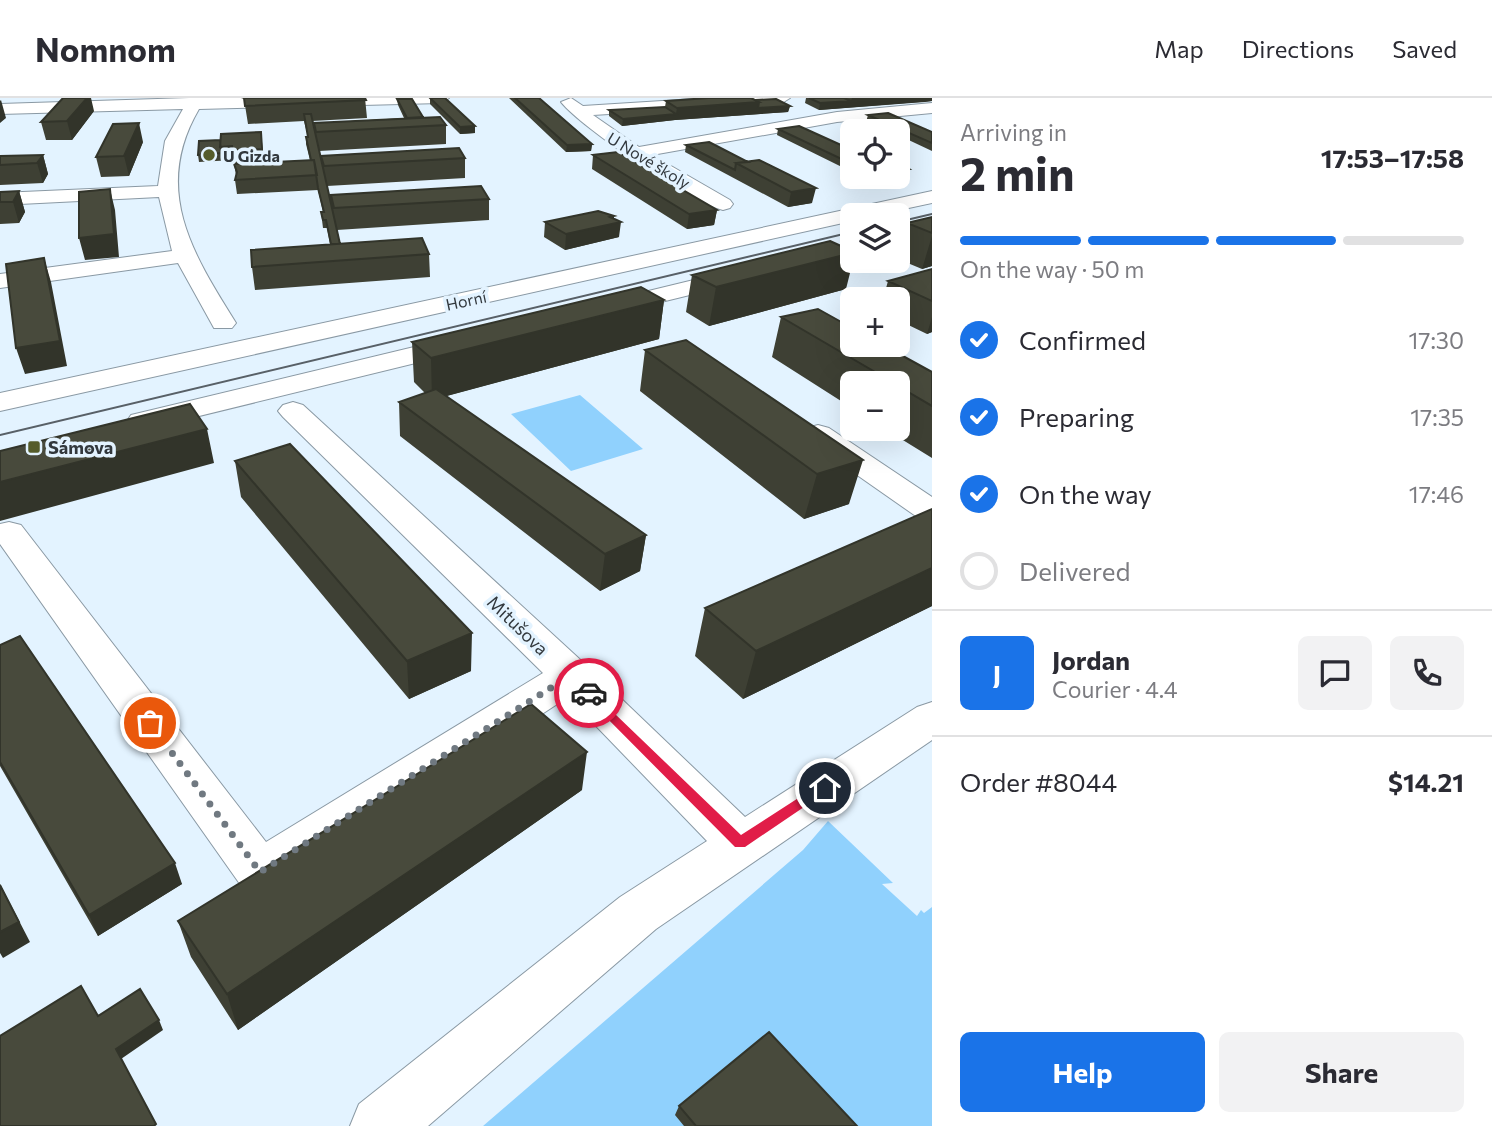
<!DOCTYPE html>
<html lang="en">
<head>
<meta charset="utf-8">
<style>
	body { margin:0; font-family:Commissioner,sans-serif; background:#f2f2f3; color:#2b2b33; height:100vh; display:flex; flex-direction:column; font-size:26px; white-space:nowrap }
	* { box-sizing:border-box; margin:0 }
	p { font-size:23px; color:#7c7c81 }
	.icon { flex:none; width:38px; height:38px; fill:none; stroke:currentColor; stroke-width:2; stroke-linecap:round; stroke-linejoin:round }
	.map { position:relative; flex:1; overflow:hidden }
	.sheet { display:flex; flex-direction:column; background:#fff; width:560px }
	.sheet>* { flex:none }
	.controls { position:absolute; left:840px; top:21px; display:grid; gap:14px }
	.controls a { display:grid; place-items:center; width:70px; height:70px; border-radius:10px; background:#fff; box-shadow:0 7px 28px #0002; font-size:35px }
	.pin { position:absolute; display:grid; place-items:center; width:60px; height:60px; color:#fff; margin:-30px; border:4px solid #fff; border-radius:50%; box-shadow:0 2px 7px #0007 }
	.courier { position:absolute; display:grid; place-items:center; width:70px; height:70px; margin:-35px; border:5px solid #e11d48; border-radius:50%; background:#fff; color:#222; box-shadow:0 2px 9px #0007 }
	.overview em { font-style:normal; font-weight:700 }
	.overview div { display:flex; flex-direction:column-reverse }
	.overview { display:flex; align-items:center; justify-content:space-between; height:119px; padding:0 28px }
	h1 { font-size:46px; font-weight:700; line-height:52px }
	.bar { display:grid; grid-template-columns:repeat(4,1fr); gap:10px 7px; align-content:center; height:84px; padding:0 28px }
	.bar i { height:9px; border-radius:5px; background:#e1e1e2 }
	.bar .selected { background:#1a73e8 }
	.bar p { grid-column:span 4 }
	.line { display:flex; align-items:center; gap:18px; padding:0 28px; border-top:2px solid #e1e1e2 }
	.line div { flex:1 }
	.round { display:grid; place-items:center; flex:none; width:74px; height:74px; border-radius:10px; background:#f2f2f3 }
	ol { padding:0 28px; list-style:none }
	li { display:flex; align-items:center; gap:21px; height:77px }
	li p { margin-inline-start:auto }
	li .icon { padding:7px; border-radius:50%; background:#1a73e8; color:#fff; stroke-width:4 }
	li:last-child { color:#7c7c81 }
	li i { width:38px; height:38px; border:4px solid #e1e1e2; border-radius:50% }
	.action { display:flex; gap:14px; margin-top:auto; padding:14px 28px }
	.action a { flex:1; height:80px; border-radius:10px; background:#1a73e8; color:#fff; font-size:28px; font-weight:700; line-height:80px; text-align:center }
	.action a+a { background:#f2f2f3; color:#2b2b33 }
	header { display:flex; align-items:center; gap:42px; box-sizing:border-box; height:98px; padding:0 35px; background:#fff; border-bottom:2px solid #e1e1e2 }
	header strong { font-size:33px }
	nav { display:flex; gap:38px; margin-inline-start:auto; font-size:24px }
	main { display:flex; flex:1; min-height:0 }
	.map>svg:first-child { display:block }
	.green { fill:#90d1fd }
	.lines { fill:none; stroke-linecap:round; stroke-linejoin:round }
	.minor-casing { stroke:#8a99a4; stroke-width:2 }
	.minor { fill:#fff; fill-rule:evenodd }
	.tram { stroke:#586067; stroke-width:2 }
	.wall { fill:#3e4034 }
	.shaded-wall { fill:#32342a }
	.building { fill:#484a3c; stroke:#32342a; stroke-width:2 }
	.route { fill:#e11d48 }
	.done { stroke:#707981; stroke-width:7; stroke-dasharray:0 12.6 }
	.poi-dot { fill:#555c2b; stroke:#e3f3ff; stroke-width:2.5 }
	.labels { text-anchor:middle; dominant-baseline:central; stroke-width:7; stroke-linejoin:round; paint-order:stroke }
	.far-poi-label { font-size:16px; font-weight:bold; fill:#32383d; stroke:#e3f3ff; text-anchor:start }
	.far-street-label { font-size:16px; fill:#32383d; stroke:#e3f3ff }
	.poi-label { font-size:18px; font-weight:bold; fill:#32383d; stroke:#e3f3ff; text-anchor:start }
	.street-label { font-size:18px; fill:#32383d; stroke:#e3f3ff }
</style>
</head>
<body>
<header>
<strong>Nomnom</strong>
<nav><a>Map</a><a>Directions</a><a>Saved</a></nav>
</header>
<main>
<div class="map">
<svg width="932" height="1028" viewBox="0 0 932 1028">
	<rect width="100%" height="100%" fill="#e3f3ff"/>
	<path class="green" d="M580,297L643,351L571,373L511,316Z
		M828,723L893,785L882,786L917,818L921,812L924,815L932,809V1028H483L803,752Z"/>
	<g class="lines">
		<g class="minor-casing">
			<path id="minor" d="M189,0H449L441,5L199,11C152,91 192,155 236,225L232,230H214L178,165L0,190V176L172,153L159,99L0,107V95L158,88L165,43L183,11L0,16V6Z
				M710,0H790L782,5L593,17L639,49L837,14L932,5V15L837,24L652,57L730,102L733,106L730,110L723,112C691,104 582,30 561,4L571,0L583,8Z
				M932,93V105L876,117H852V123L0,313V295Z
				M932,125V137L898,145V133Z
				M739,171L747,173L751,178L747,183L608,217L599,215L596,210L599,205Z
				M464,237L473,239L477,245L473,251L142,332L131,329L127,323L131,317Z
				M293,304L303,307L586,567L745,719L917,609L932,604V642L656,831L428,1028H350L359,1006L620,799L707,743L568,599L278,789L260,796L242,789L0,446V426L9,424L21,427L266,744L543,575L283,319L278,313L283,307Z
				M818,327L829,330L932,399V424L920,421L807,342L803,336L807,330Z"/>
		</g>
		<use href="#minor" class="minor"/>
		<path class="tram" d="M898,124L932,116
			M0,337L852,134"/>
	</g>
	<path class="wall" d="M241,0H365L367,20L312,23L315,35L314,25L404,20L398,7L397,1L423,19L446,27V46L319,53L322,67L321,58L465,60V80L327,88L332,111L331,97L489,101V122L337,132L340,146L429,156L430,179L255,192L252,169L330,146L327,130H323L321,114H323L318,92L237,96L235,82L236,77L234,66L310,62L306,46V39H308L304,23L248,26L244,1Z
		M430,0L475,35L460,36L430,6Z
		M509,0H539L592,46L591,53L566,54Z
		M806,0H932V3L819,12L805,5Z
		M755,2L790,8L788,14L675,22L622,28L609,18V12L665,9L666,3Z
		M94,13L72,42H46L41,24Z
		M868,17L932,34V53L898,37V33H888L866,24Z
		M778,31L852,52V74L777,37Z
		M261,34L264,64L234,66L233,62L199,64L198,57L220,42Z
		M143,44L129,78L101,79L96,59Z
		M709,44L812,105L788,109L685,54L686,47Z
		M43,57L48,76L43,85L0,87V58Z
		M593,57L717,112L714,127L687,131L592,71Z
		M909,71L905,85L882,88L863,79H898Z
		M19,93L25,114L19,125L0,126V94Z
		M614,118V121L619,139L565,152L544,139L545,124Z
		M932,119V168L922,171L898,161V156L907,125Z
		M932,171V234L927,236L898,222V201H883L888,183Z
		M692,177L846,191L709,228L686,214Z
		M664,202L659,241L446,298L646,437L640,473L600,493L400,338L399,304L425,295L414,284L412,244Z
		M781,219L932,274V360L885,331H898V285H852V310L772,259Z
		M686,242L849,406L804,421L640,293L645,252Z
		M235,363L471,573L409,601L241,399Z
		M932,411V508L743,601L695,558L705,510Z
		M0,547L182,786L98,838L0,668Z
		M582,692L238,932L191,859L178,823Z
		M679,1008L857,1028H684L675,1017Z"/>
	<path class="shaded-wall" d="M87,0H91L94,13L72,42L67,23Z
		M852,0H926L925,4L819,12L820,5L851,3Z
		M926,0H932V3L925,4Z
		M1,2L6,20L0,25V3Z
		M759,4L790,8L788,14L675,22L622,28L623,21L676,16L677,10Z
		M139,25L143,44L129,78L124,58Z
		M475,28V35L460,36V29Z
		M592,46L591,53L566,54L567,47Z
		M43,57L48,76L43,85L37,65Z
		M909,71L905,85L882,88L884,79H898V72Z
		M816,90L812,105L788,109L791,94Z
		M110,91L115,112L119,159L85,162L79,140Z
		M19,93L25,114L19,125L13,104Z
		M717,112L714,127L687,131L689,116Z
		M614,118V125L621,124L619,139L565,152L566,136Z
		M932,138V168L922,171Z
		M852,155L853,163L846,191L709,228L716,189Z
		M44,160L51,184L67,268L25,276L16,250Z
		M664,202L659,241L432,302L431,260Z
		M932,219V234L927,236Z
		M207,331L214,365L0,423V384Z
		M863,362L849,406L804,421L817,376Z
		M646,437L640,473L600,493L605,456Z
		M932,470V508L743,601L756,553Z
		M472,535L471,573L409,601L407,563Z
		M587,654L582,692L238,932L227,896Z
		M175,765L182,786L98,838L89,817Z
		M0,786L30,844L3,860L0,855Z
		M159,922L163,932L121,961L116,951Z"/>
	<path class="building" d="M63,0H87L67,23L41,24Z
		M244,0H365L366,2L245,8Z
		M430,0H445L475,28L460,29Z
		M515,0H539L592,46L567,47Z
		M708,0H751L759,4L677,10L666,3Z
		M809,0H844L851,3L820,5Z
		M397,1H412L423,19L407,20Z
		M776,1L790,8L758,10L759,4L755,2Z
		M665,9L676,16L623,21L609,12Z
		M888,15L932,34V45L868,17Z
		M304,16H311L340,146H331L326,122H323L321,114H324L318,90L314,62H311L306,39H308Z
		M440,19L446,27L316,34L314,25Z
		M139,25L124,58L96,59L113,26Z
		M799,28L852,52V66L778,31Z
		M261,34L262,51L232,52V48L220,49L221,36Z
		M220,42L221,55L198,57L199,43Z
		M709,44L748,64L736,65L735,72L686,47Z
		M459,50L465,60L324,68L321,58Z
		M618,54L717,112L689,116L593,57Z
		M43,57L37,65L0,67V58Z
		M314,62L317,77L235,82L237,74L234,66Z
		M759,62L816,90L791,94L736,65Z
		M898,65L909,71L898,72Z
		M481,88L489,101L334,110L331,97Z
		M110,91L114,136L79,140V94Z
		M19,93L13,104H0V94Z
		M598,113L614,118L610,119L621,124L566,136L545,124Z
		M932,119V135L907,125Z
		M422,140L429,156L252,169L251,152Z
		M830,143L852,153V155L716,189L692,177Z
		M44,160L60,243L16,250L6,166Z
		M932,171V203L888,183Z
		M641,189L664,202L431,260L412,244Z
		M818,211L852,230V247H883L932,274V308L898,288V285H894L781,219Z
		M686,242L863,362L817,376L645,252Z
		M436,291L646,437L605,456L399,304Z
		M190,306L207,331L0,384V353Z
		M290,346L472,535L407,563L235,363Z
		M932,411V470L756,553L705,510Z
		M20,538L175,765L89,817L0,664V547Z
		M531,606L587,654L227,896L178,823Z
		M0,787L19,824L0,834Z
		M81,888L98,918L140,891L159,922L116,951L156,1026L154,1028H0V938Z
		M769,934L857,1028H696L679,1008Z"/>
	<path class="route" d="M589,591L741,737L820,686H830L832,690L745,749H735L585,598L583,595Z"/>
	<g class="lines">
		<path class="done" d="M150,625L260,774L571,577L589,595"/>
	</g>
	<g class="poi-dot">
		<circle cx="209" cy="57" r="7"/>
		<rect x="27" y="342" width="14" height="14" rx="3.5"/>
	</g>
	<g class="labels">
		<g class="far-poi-label">
			<text x="223" y="57">U Gizda</text>
		</g>
		<g class="far-street-label">
			<text transform="translate(649 62) rotate(31)">U Nové školy</text>
			<text transform="translate(466 202) rotate(-12)">Horní</text>
		</g>
		<g class="poi-label">
			<text x="48" y="349">Sámova</text>
		</g>
		<g class="street-label">
			<text transform="translate(518 527) rotate(44)">Mitušova</text>
		</g>
	</g>
</svg>
<div class="controls">
<a><svg class="icon" aria-label="locate" viewBox="0 0 24 24"><circle cx="12" cy="12" r="6"/><path d="M12 2v4M12 18v4M2 12h4M18 12h4"/></svg></a>
<a><svg class="icon" aria-label="layers" viewBox="0 0 24 24"><path d="M12 4l9 5-9 5-9-5zM3 14l9 5 9-5"/></svg></a>
<a>+</a>
<a>−</a>
</div>
<div class="pin" style="left:150px;top:625px;background:#ea580c"><svg class="icon" aria-label="bag" viewBox="0 0 24 24"><path d="M5 8h14l-1 12H6zM9 8a3 3 0 0 1 6 0"/></svg></div>
<div class="pin" style="left:825px;top:690px;background:#1f2937"><svg class="icon" aria-label="home" viewBox="0 0 24 24"><path d="M3 11l9-7 9 7M6 9v11h12V9"/></svg></div>
<div class="courier" style="left:589px;top:595px"><svg class="icon" aria-label="car" viewBox="0 0 24 24"><path d="M5 17H2v-5l4-1 3-4h7l3 4 3 1v5h-3M9 17h6M6 11h13"/><circle cx="7" cy="17" r="2"/><circle cx="17" cy="17" r="2"/></svg></div>
</div>
<section class="sheet">
<div class="overview"><div><h1>2 min</h1><p>Arriving in</p></div><em>17:53–17:58</em></div>
<div class="bar"><i class="selected"></i><i class="selected"></i><i class="selected"></i><i></i><p>On the way · 50 m</p></div>
<ol>
<li><svg class="icon" aria-label="check" viewBox="0 0 24 24"><path d="M5 12l5 5 9-10"/></svg>Confirmed<p>17:30</p></li>
<li><svg class="icon" aria-label="check" viewBox="0 0 24 24"><path d="M5 12l5 5 9-10"/></svg>Preparing<p>17:35</p></li>
<li><svg class="icon" aria-label="check" viewBox="0 0 24 24"><path d="M5 12l5 5 9-10"/></svg>On the way<p>17:46</p></li>
<li><i></i>Delivered</li>
</ol>
<div class="line" style="height:126px"><b class="round" style="background:#1a73e8;color:#fff">J</b><div><b>Jordan</b><p>Courier · 4.4</p></div><a class="round"><svg class="icon" aria-label="chat" viewBox="0 0 24 24"><path d="M4 5h16v11H9l-5 4z"/></svg></a><a class="round"><svg class="icon" aria-label="phone" viewBox="0 0 24 24"><path d="M5 4h4l2 5-3 2q2 4 5 5l2-3 5 2v4C11 20 4 13 5 4z"/></svg></a></div>
<div class="line" style="height:91px"><div>Order #8044</div><b>$14.21</b></div>
<div class="action"><a>Help</a><a>Share</a></div>
</section>
</main>
</body>
</html>
